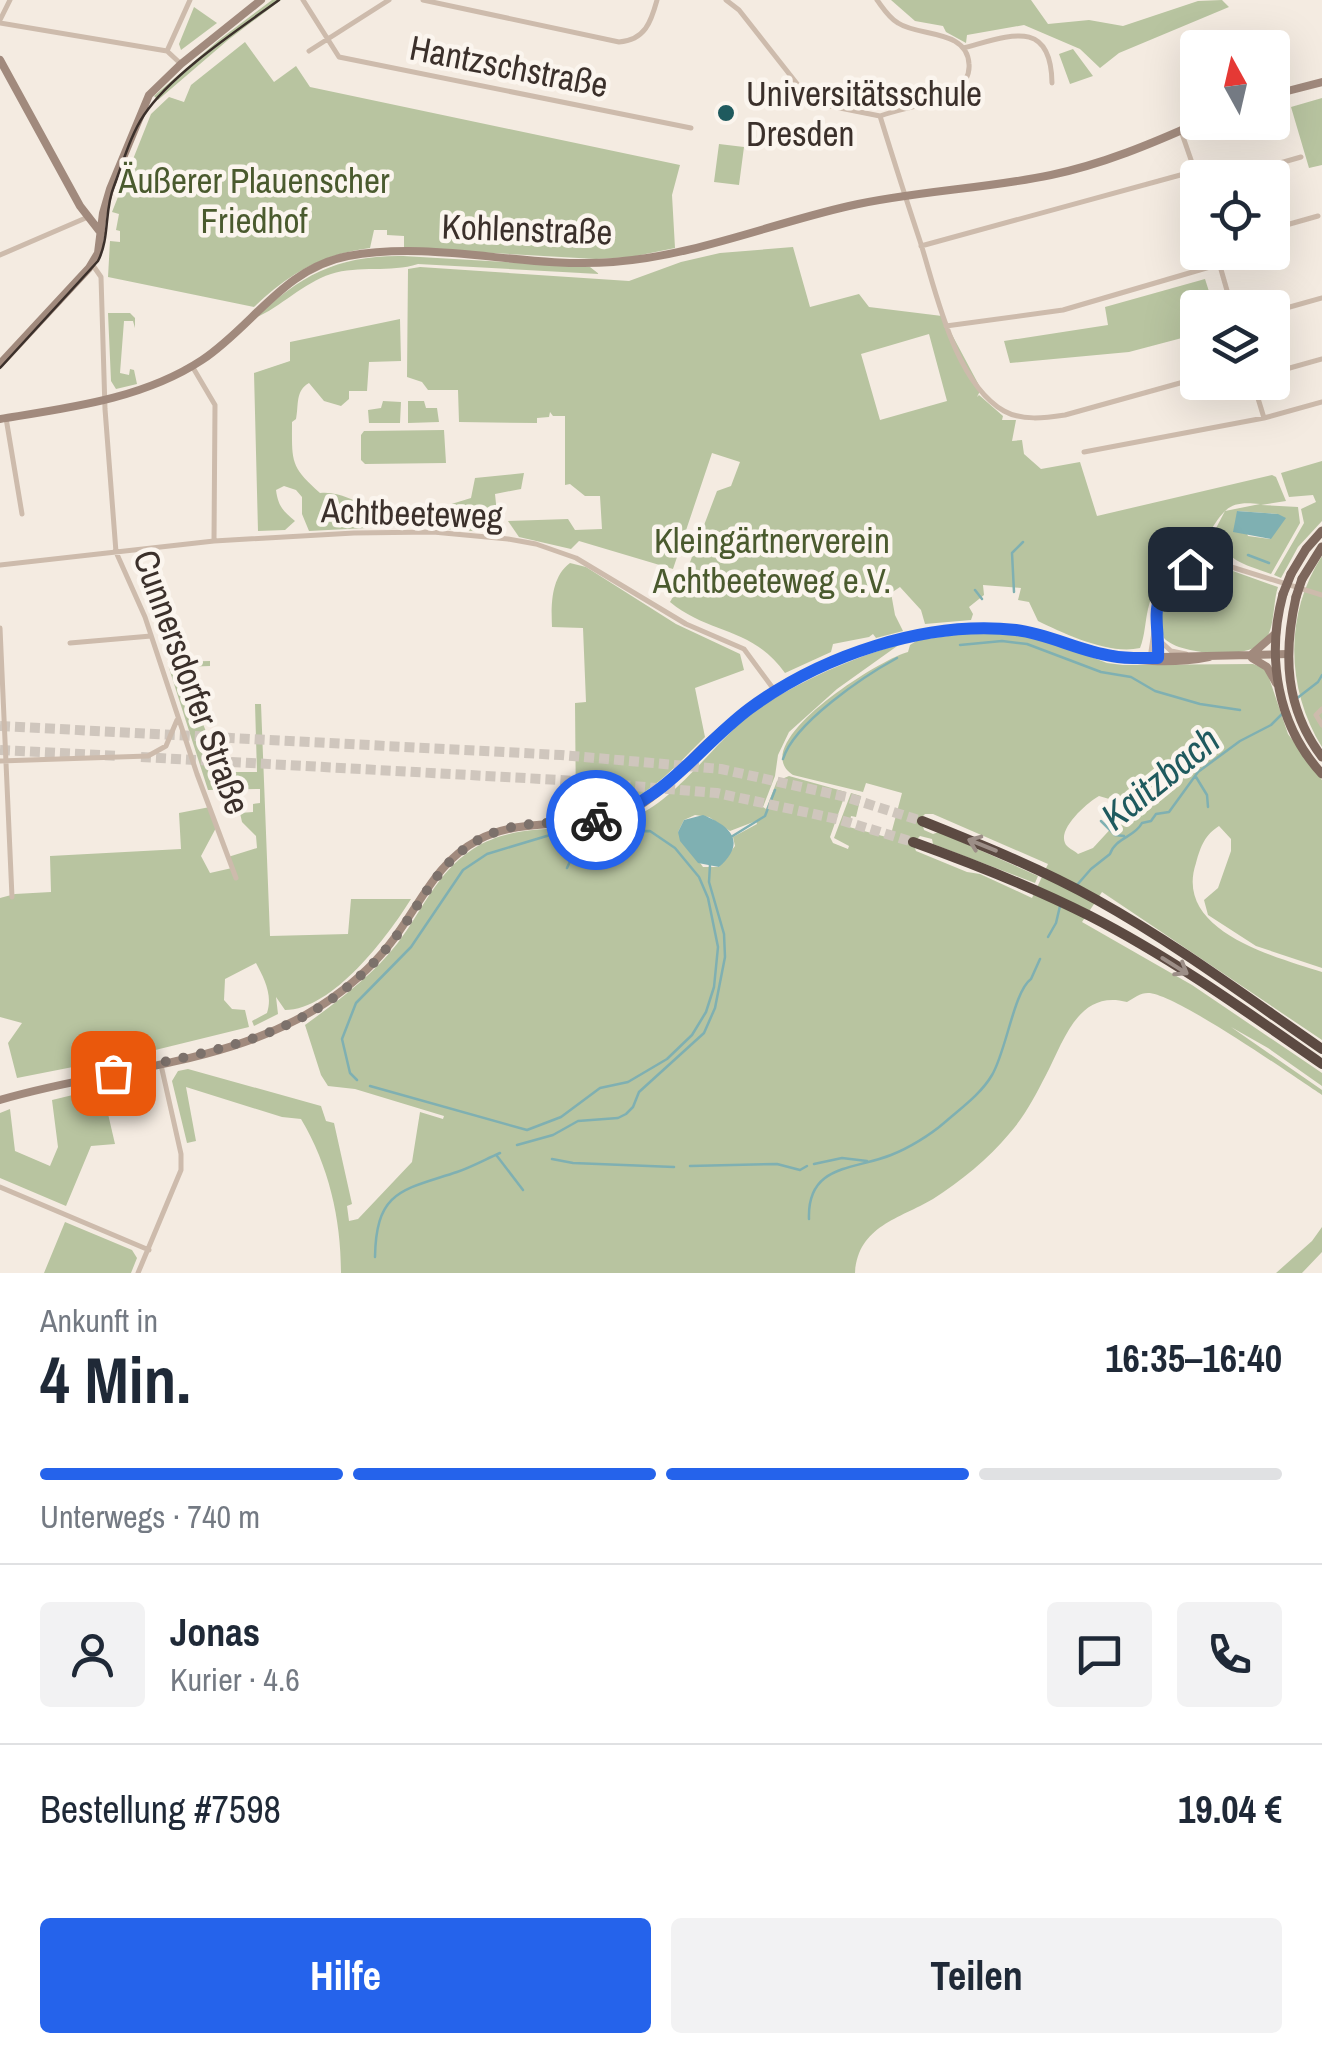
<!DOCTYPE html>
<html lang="de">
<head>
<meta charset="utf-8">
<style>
	body { margin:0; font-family:"Archivo Narrow",sans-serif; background:#f2f2f3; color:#1f2937; height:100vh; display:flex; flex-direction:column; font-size:38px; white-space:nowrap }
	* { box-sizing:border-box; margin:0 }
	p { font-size:32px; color:#747a83 }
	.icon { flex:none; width:55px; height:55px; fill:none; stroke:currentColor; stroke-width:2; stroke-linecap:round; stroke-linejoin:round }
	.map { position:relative; height:1273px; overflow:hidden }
	.sheet { display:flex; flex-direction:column; background:#fff; flex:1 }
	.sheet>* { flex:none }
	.needle { width:65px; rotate:352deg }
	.controls { position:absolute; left:1180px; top:30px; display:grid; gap:20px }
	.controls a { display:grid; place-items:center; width:110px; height:110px; border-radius:10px; background:#fff; box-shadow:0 10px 40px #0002; font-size:50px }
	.pin { position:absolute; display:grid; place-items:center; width:85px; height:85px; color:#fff; margin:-42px; border-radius:20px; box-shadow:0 5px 15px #0006 }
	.courier { position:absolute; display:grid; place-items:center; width:100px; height:100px; margin:-50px; border:8px solid #2563eb; border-radius:50%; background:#fff; color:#222; box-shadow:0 2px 12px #0007 }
	.summary em { font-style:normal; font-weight:700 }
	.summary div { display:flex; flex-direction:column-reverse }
	.summary { display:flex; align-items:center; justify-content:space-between; height:170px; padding:0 40px }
	h1 { font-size:65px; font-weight:700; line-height:75px }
	.bar { display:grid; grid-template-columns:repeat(4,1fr); gap:15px 10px; align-content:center; height:120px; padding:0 40px }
	.bar i { height:12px; border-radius:8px; background:#e0e1e3 }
	.bar .selected { background:#2563eb }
	.bar p { grid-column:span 4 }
	.line { display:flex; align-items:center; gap:25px; padding:0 40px; border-top:2px solid #e0e1e3 }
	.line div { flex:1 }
	.round { display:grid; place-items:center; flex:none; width:105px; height:105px; border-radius:10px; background:#f2f2f3 }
	.cta { display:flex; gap:20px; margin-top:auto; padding:20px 40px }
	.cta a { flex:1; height:115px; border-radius:10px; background:#2563eb; color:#fff; font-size:40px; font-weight:700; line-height:115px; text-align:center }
	.cta a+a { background:#f2f2f3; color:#1f2937 }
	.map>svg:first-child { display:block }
	.green { fill:#b8c4a0; fill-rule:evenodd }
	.water { fill:#7fb0b2 }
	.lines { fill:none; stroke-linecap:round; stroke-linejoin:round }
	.stream { stroke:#7fb0b2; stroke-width:2.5 }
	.highway-tunnel { stroke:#cfc6bd; stroke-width:10; stroke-dasharray:10 5; stroke-linecap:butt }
	.street { stroke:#cdbbac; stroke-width:5 }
	.secondary { stroke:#a18a7d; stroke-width:8 }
	.primary { stroke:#7d675c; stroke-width:9 }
	.highway { stroke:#5c4a42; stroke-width:10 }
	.tram { stroke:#3b302b; stroke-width:2.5 }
	.primary-bridge { stroke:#7d675c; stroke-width:9 }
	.oneway { stroke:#9c8e87 }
	.done { stroke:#7c716b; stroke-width:10; stroke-dasharray:0 18 }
	.route { stroke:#2563eb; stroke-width:12 }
	.poi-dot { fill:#1f5a5e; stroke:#fbf5ee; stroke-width:4 }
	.labels { text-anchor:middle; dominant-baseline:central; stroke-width:9; stroke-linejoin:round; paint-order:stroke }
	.street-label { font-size:35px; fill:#3b302b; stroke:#fbf5ee }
	.poi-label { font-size:35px; fill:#3b302b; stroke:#fbf5ee; text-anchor:start }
	.park-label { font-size:35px; fill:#4a5a2e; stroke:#fbf5ee }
	.water-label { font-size:38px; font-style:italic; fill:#1f5a5e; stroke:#fbf5ee }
</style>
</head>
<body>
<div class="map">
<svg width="1322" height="1273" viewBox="0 0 1322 1273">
	<rect width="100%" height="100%" fill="#f4ebe1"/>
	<path class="green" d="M272,0H281L228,40L158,100L154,96L219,40Z
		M891,0H1031L1048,24L1089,20L1123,26L1198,1L1222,0L1229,7L1119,53L1100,68L1080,49L1024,25L967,35L966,43L946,32L943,26L915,21Z
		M194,7L217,23L181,50L179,44Z
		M245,42L274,82L296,66L310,87L680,165L672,195L675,248L631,257L596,259L404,248V236L387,235V230H374L370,248C322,254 288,274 254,307L108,277L110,241L120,242V231L116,230L119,214L112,212L151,114L169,97L184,102L191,85Z
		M1073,49L1093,76L1070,84L1059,54Z
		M1322,98V165L1309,168L1291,107Z
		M719,144L744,147L739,185L714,182Z
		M793,247L810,307L859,294L869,307L942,316L981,389L977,397L979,395L1003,416L1002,420H1016L1012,441L1022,440L1024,454L1041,469L1080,462L1097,516L1272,475L1276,477L1286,501L1261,505L1298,507L1300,523L1271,574C1241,563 1228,562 1214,532L1225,511L1260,504C1230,501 1226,507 1210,531L1221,553L1220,558C1186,559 1156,574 1148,609C1145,622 1145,635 1140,648C1109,655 1065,634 1038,621L1029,602L1018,600L1021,588L983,585L984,595L969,607L973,614L971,620L925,624L921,610L900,587L891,593L895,615L903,631L876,638L873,634L869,637L833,644L831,652L785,673C751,626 710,635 670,602L684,578L717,491L731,486L740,462L712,453L673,569L579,541L571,549L519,537L508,521L568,519L575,530L602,529L600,496H585L570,484L565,485V416H553L550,412L549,417L537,418V423L459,422L458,390H428L422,382L407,377L408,269L420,267L629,281L681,262L720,253ZM929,334L947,401L880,420L861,354ZM1237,511L1278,514L1270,539L1248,536Z
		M403,256L590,267L599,274L418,264C390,273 359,265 331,274C303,283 281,307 255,318C301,275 338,255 403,256Z
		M1205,279L1214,307L1198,308L1197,334L1129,352L1010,363L1004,341L1108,325L1105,307Z
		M108,313H130L135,318V328L133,321H124L120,373L129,375L130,369L134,370L137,384L116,389L111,381Z
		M400,319L401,361L369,362L367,391H349V399L341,406L324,401L309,383C295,391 299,405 296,419L292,422C292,462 290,466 320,493C340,491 352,502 370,504L378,514L432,510L471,498L475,478L524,473L521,489L495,494L499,533L405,526L309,531L302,514V497L296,490L284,486L276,490C278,506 283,511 295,521L285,530L258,531L254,373L290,361V342Z
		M383,401L401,402L400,423H369L368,410L381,408Z
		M408,401H424L426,408H437L439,422L408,423Z
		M444,430L446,463L365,464L361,460V435L364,431Z
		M1322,461V521L1298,547L1281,578L1274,575L1304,523L1301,509L1316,502L1313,495L1289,497L1281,473Z
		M1322,556V747C1286,689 1284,614 1322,556Z
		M570,563L586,567L676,624L740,654L744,670L695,688L705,737C662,780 639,808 576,816L575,703L586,702L583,628L552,627C551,605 551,577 570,563Z
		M1210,569L1217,572L1230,570L1278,587C1273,601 1275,626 1266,639C1252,661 1178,655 1164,638C1154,602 1177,577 1210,569Z
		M971,633L1034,635L1107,663L1123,665L1253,664L1266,669L1288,734L1322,780V968L1256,946L1208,915L1204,900L1218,888L1231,851V839L1219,826C1205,835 1201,845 1196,863C1173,931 1275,957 1322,972V1040L1102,892L1082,922L1192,985L1322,1073V1086L1268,1048L1231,1027L1322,1090V1095C1293,1076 1175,993 1148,993C1140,993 1134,998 1127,1002C1078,989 1064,1041 1046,1075C1035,1096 1025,1116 1009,1134C989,1158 960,1182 933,1199C899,1219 858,1226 855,1273H341C341,1219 329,1166 301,1119L282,1117L186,1087L196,1141L187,1143L172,1081L178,1071L188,1069L321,1106L326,1121L334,1123L352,1204L347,1206L349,1221L358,1219L412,1162L420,1112L443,1119L444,1116L355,1089L328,1086L321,1075L305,1025C338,1001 372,976 397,944C423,910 436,873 473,849C521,818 579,836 630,818C669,805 704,757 734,729L732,726C785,688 837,663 900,644L837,689L789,732L778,755L775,776L763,807L766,809L777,781L789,776L846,792L830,837L833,843L848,849L849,846L834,838L851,793L861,796L856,817L851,816L849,827L890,838L902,793L866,783L863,792L793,775C744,744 880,659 908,652L910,645L918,640ZM1099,796L1116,801L1123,808L1113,820L1116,823L1093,848L1078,854C1075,851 1066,847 1065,843C1058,828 1088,802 1099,796ZM925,814H933L1048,864L1032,898L980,874L967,872L916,851L913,843L920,836L932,839L933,844L1035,883L1038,876L939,832L933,834L924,830L921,818ZM695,815L709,817L730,831L756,821L757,824L733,837L735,846L719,867H703L678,832L684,820Z
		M210,661V666L183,667C193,703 209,736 221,772H257L255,704H261L270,936L348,934L351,899H411C388,936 333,1010 285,1010L276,997L278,1014L254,1026L252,1021L267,1013C273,995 264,978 256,963L225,979L224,1000L232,1009L245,1010L249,1027L139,1054L17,1078L8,1043L22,1023L0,1017V898L15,894L51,892L50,856L181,849L179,813L210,807L217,826L201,856L210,873L232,868L228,857L257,848L256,836L242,822L240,813L253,812V804L260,803V789L208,790L167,662Z
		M102,1088L115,1144L91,1146L66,1206L0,1178V1113L10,1109L15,1151L50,1166L58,1147L52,1100Z
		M65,1222L132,1250L137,1258L131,1273H44Z
		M1322,1227V1252L1302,1273H1276L1312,1241Z"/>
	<path class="water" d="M1237,511L1278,514L1286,518L1271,539L1233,532Z
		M703,815C731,826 747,842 719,867L698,863L680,841L678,832L684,820Z"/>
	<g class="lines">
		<path class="stream" d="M1248,555L1269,563
			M975,590L982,599
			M1014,592L1012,553L1023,542
			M960,645L1002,641L1027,644L1101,672L1131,677L1155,691L1200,704L1240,710
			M1296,699L1318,682L1322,675
			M783,759C794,723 864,676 897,658
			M1196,777L1207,795L1208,807
			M1101,821L1115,835L1124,836
			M731,837L765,816L775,790
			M567,868L583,833
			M1077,885L1091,869L1110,854C1115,838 1135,837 1142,823L1151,821L1156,814L1169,812L1198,772L1240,741L1271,725L1284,712
			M1048,937L1056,923L1060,906
			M357,1080L350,1073L342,1039L356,1003L411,947L463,870L487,854L560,832L650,831L675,848L699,877L708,898L718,947L714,987L706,1012L692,1035L667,1059L628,1082L600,1088L561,1117L527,1130L370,1086
			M517,1145L553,1135L578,1121L618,1118L626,1114L633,1107L639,1092L704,1033L715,1008L725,957L724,934L709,882L710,865
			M497,1156L523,1190
			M552,1159L573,1163L674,1167
			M814,1164L842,1158L867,1161
			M690,1166L777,1164L800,1170L807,1166
			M809,1219C807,1164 854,1170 891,1155C909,1148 930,1135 944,1123C961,1108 981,1094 992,1075C1006,1052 1014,991 1031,979L1040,959
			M375,1257C376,1190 403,1190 457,1172C472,1167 486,1159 500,1153"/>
		<path class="highway-tunnel" d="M0,726L561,755L721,769L846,797L922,821
			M0,750L119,756
			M141,757L560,780L717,793L837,819L913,842"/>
		<path class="street" d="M303,0L339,57L691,128
			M423,0L619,42C645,40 651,22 657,0
			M726,0L739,10L809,99L825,105L880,116
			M877,0C883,8 889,18 898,23C919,37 967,29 969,64C970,75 964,84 955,91C934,105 904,107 880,116
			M0,20L10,0
			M0,23L167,51
			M963,48C1009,36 1051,17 1052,83
			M167,51L190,0
			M167,51L181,64
			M309,51L389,0
			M880,116C893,158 906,199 920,241C936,291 954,382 1004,411C1022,421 1045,418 1065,415L1198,378
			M1181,131L1198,180
			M1228,178L1301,157
			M1272,229L1318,216
			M921,246L1195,171
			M1216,252L1232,308
			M0,255L88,217
			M92,264L101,277L105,409L116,552L145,617L197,774L236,878
			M1272,312L1322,298
			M946,326L1063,310L1220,264
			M192,366L215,405L214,541
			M1272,373L1322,359
			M1253,382L1264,418L1322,402
			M6,418L22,514
			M1084,452L1264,418
			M0,565L214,541L354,533L433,532L508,539L536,544L576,558L686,624L744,649L775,691
			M0,628L12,897
			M1159,640L1171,651L1186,654
			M70,643L151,636
			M1150,658L1159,600L1169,584L1190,569L1225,565L1322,595
			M1322,709L1316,715L1322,725
			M0,761L148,756L166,746L177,720
			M0,1187L149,1250
			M138,1273L181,1170V1154L161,1065"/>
		<path class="secondary" d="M0,60L80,206L101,233
			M1272,95L1322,82
			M0,364L89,268L98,253L103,213L110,189L149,95L181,64L261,0
			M0,419C68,408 143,399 202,360C253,326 284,268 348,256C436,240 525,269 613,262C693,256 770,224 849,206C915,191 984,189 1051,175C1103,164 1151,144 1200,122
			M1252,654L1276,633
			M1163,657L1288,654
			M1252,658L1267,667L1276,683
			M0,1100C113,1066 247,1066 343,990C365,973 384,954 400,930C424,896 439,861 478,840C529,813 589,834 639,806C666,790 683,765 706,744C753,700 812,667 875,647C924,632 981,623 1032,632C1054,637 1074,647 1096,653C1131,662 1174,664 1209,657"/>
		<path class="primary" d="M1291,574L1306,549L1322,531
			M1302,579L1322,547
			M1283,594C1266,657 1277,725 1322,774
			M1296,597C1283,655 1285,708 1322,757"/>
		<path class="highway" d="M922,821C982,845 1041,869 1097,900C1176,944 1248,998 1322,1049
			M913,842C974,864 1033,887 1090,916C1172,958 1247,1012 1322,1064"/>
		<path class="tram" d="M0,368L98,261C110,238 104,210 114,186C123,163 130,136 144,115C171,74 239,29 279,0"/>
		<path class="primary-bridge" d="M1283,594L1291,574
			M1296,597L1302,579"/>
	</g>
	<defs><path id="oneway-shaft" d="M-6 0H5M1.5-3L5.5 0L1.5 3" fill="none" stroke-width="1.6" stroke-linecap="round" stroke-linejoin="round" transform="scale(2.5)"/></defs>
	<g class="oneway">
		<use href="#oneway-shaft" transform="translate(982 845) rotate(-158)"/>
		<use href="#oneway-shaft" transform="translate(1175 966) rotate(32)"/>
	</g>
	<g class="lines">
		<path class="done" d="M113,1073C188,1056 265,1045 329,1001C354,983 376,963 395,938C428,894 441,852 498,831C530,820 564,824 596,820"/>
		<path class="route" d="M596,820C664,804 696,749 749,709C821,656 925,620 1016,630C1049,634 1079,651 1112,656C1127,659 1142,658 1158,658C1160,619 1143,593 1190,569"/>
	</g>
	<circle class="poi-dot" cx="726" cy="113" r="10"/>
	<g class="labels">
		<g class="street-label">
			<text transform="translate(509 66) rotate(11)">Hantzschstraße</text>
			<text transform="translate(527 229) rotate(2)">Kohlenstraße</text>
			<text transform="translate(412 513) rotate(2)">Achtbeeteweg</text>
			<text transform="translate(192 682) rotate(70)">Cunnersdorfer Straße</text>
		</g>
		<g class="poi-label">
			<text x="746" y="93">Universitätsschule<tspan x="746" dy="40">Dresden</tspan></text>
		</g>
		<g class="park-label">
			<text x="254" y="180">Äußerer Plauenscher<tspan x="254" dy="40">Friedhof</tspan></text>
			<text x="772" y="540">Kleingärtnerverein<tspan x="772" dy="40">Achtbeeteweg e.V.</tspan></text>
		</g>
		<g class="water-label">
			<text transform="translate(1160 778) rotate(-39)">Kaitzbach</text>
		</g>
	</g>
</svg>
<div class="controls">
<a><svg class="needle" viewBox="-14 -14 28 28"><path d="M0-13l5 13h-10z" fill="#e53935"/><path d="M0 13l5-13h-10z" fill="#747a83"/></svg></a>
<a><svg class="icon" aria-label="locate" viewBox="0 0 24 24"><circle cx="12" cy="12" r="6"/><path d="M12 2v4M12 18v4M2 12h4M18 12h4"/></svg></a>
<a><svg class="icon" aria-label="layers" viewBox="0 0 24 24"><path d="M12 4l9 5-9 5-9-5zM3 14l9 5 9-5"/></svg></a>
</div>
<div class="pin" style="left:113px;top:1073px;background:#ea580c"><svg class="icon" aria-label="bag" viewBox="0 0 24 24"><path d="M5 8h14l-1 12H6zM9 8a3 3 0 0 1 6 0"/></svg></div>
<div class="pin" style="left:1190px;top:569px;background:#1f2937"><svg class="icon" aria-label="home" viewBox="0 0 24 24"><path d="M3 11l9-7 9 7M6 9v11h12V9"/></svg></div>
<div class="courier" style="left:596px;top:820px"><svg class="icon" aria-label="bike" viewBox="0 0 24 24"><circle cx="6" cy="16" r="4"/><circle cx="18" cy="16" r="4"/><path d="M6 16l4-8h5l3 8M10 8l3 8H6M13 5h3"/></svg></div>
</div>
<section class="sheet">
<div class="summary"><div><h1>4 Min.</h1><p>Ankunft in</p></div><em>16:35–16:40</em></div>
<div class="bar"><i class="selected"></i><i class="selected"></i><i class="selected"></i><i></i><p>Unterwegs · 740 m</p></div>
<div class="line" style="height:180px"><a class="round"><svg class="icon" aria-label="person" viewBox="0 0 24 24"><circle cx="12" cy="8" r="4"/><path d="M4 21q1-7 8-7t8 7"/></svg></a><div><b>Jonas</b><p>Kurier · 4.6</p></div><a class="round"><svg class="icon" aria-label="chat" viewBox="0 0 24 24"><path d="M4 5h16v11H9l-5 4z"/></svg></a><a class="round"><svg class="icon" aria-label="phone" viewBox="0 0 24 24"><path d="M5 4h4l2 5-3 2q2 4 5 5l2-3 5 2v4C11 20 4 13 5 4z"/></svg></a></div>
<div class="line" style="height:130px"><div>Bestellung #7598</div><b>19.04 €</b></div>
<div class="cta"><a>Hilfe</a><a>Teilen</a></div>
</section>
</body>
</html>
